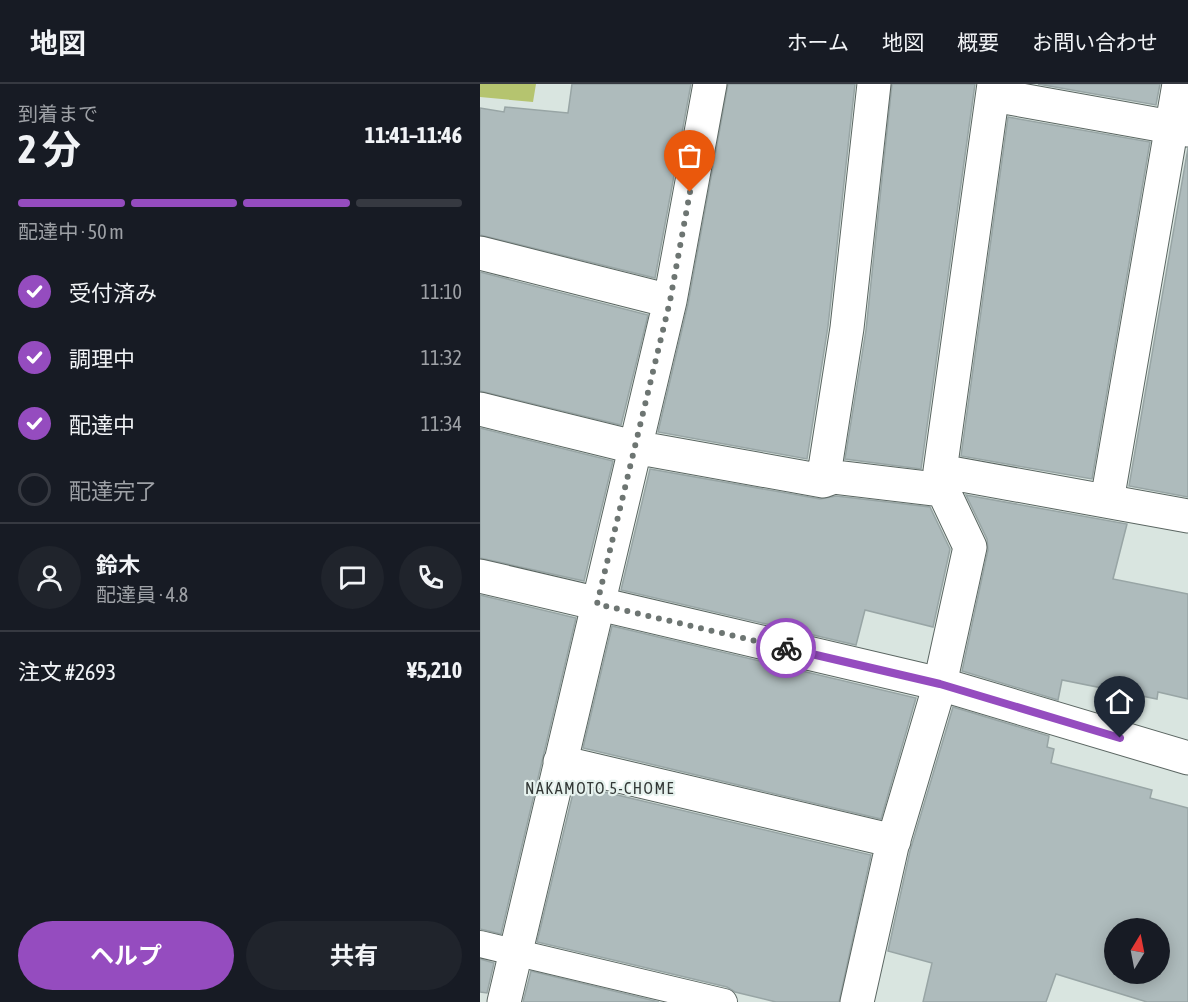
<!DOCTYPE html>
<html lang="ja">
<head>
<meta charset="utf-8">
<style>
	body { margin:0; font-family:"Asap Condensed","Noto Sans JP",sans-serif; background:#20242c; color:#f1f3f6; height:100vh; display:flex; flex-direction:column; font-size:22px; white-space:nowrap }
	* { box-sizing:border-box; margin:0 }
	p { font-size:20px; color:#9ea1a6 }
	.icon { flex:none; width:33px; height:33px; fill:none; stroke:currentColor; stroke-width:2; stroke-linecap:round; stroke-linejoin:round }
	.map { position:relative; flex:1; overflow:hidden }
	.drawer { display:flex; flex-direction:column; background:#171b24; width:480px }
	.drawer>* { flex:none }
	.needle { width:39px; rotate:10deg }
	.controls { position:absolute; left:624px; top:834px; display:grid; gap:12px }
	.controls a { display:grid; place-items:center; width:66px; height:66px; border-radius:50%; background:#171b24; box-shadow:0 3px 15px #0003; font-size:30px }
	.pin { position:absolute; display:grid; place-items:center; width:51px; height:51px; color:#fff; margin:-62px -26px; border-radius:50% 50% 50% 0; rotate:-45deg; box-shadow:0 0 6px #0007 }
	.pin .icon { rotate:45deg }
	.courier { position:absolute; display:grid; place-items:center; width:60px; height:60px; margin:-30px; border:4px solid #954cbf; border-radius:50%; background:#fff; color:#222; box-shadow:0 2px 8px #0007 }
	.headline em { font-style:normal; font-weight:700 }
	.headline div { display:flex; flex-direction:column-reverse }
	.headline { display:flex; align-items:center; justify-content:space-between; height:102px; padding:0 18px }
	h1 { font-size:39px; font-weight:700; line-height:45px }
	.bar { display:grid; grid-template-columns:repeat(4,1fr); gap:9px 6px; align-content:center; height:72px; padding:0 18px }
	.bar i { height:8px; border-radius:4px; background:#363941 }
	.bar .current { background:#954cbf }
	.bar p { grid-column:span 4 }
	.line { display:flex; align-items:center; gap:15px; padding:0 18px; border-top:2px solid #363941 }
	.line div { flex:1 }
	.round { display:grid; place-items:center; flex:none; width:63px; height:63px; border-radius:32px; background:#20242c }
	ol { padding:0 18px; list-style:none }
	li { display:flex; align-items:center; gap:18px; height:66px }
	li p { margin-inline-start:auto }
	li .icon { padding:6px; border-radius:50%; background:#954cbf; color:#fff; stroke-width:4 }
	li:last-child { color:#9ea1a6 }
	li i { width:33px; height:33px; border:3px solid #363941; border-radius:50% }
	.primary-button { display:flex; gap:12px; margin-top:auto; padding:12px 18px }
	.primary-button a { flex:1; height:69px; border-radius:36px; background:#954cbf; color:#fff; font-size:24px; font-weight:700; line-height:69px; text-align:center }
	.primary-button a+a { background:#20242c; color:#f1f3f6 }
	header { display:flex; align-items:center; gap:36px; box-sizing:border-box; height:84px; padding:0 30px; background:#171b24; border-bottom:2px solid #363941 }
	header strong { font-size:28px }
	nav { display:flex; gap:33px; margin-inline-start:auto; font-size:21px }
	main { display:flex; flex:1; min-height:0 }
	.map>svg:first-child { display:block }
	.green { fill:#b5c46f }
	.building { fill:#aebbbc; stroke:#98a5a5; stroke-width:1.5; fill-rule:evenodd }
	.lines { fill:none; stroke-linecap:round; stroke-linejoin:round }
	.service-casing { stroke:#5b6662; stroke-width:28 }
	.minor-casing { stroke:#5b6662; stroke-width:35 }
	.tertiary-casing { stroke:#5b6662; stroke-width:35 }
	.service { stroke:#fff; stroke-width:26 }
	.minor { stroke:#fff; stroke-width:33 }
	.tertiary { stroke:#fff; stroke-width:33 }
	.done { stroke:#6d7572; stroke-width:6; stroke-dasharray:0 10.8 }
	.route { stroke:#954cbf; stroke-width:8 }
	.labels { text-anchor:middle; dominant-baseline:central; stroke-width:4.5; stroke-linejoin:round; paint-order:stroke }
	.neighbourhood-label { font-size:16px; letter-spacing:1.5px; fill:#333836; stroke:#e6f2ee }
</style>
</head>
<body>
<header>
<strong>地図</strong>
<nav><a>ホーム</a><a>地図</a><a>概要</a><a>お問い合わせ</a></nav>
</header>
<main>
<section class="drawer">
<div class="headline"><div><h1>2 分</h1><p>到着まで</p></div><em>11:41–11:46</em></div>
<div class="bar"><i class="current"></i><i class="current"></i><i class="current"></i><i></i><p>配達中 · 50 m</p></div>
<ol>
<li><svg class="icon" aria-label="check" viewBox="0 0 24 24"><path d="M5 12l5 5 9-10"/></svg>受付済み<p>11:10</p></li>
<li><svg class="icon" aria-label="check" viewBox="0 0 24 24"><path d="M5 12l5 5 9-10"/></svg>調理中<p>11:32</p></li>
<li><svg class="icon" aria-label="check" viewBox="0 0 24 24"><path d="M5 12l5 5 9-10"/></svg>配達中<p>11:34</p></li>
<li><i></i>配達完了</li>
</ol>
<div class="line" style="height:108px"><a class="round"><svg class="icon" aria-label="person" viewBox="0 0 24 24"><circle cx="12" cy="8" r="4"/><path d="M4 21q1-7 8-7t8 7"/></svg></a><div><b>鈴木</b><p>配達員 · 4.8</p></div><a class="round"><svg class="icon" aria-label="chat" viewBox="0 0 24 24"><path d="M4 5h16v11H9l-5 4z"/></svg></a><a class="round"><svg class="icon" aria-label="phone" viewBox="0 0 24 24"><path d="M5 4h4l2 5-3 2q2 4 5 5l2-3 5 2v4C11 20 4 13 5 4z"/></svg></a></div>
<div class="line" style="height:78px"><div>注文 #2693</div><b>¥5,210</b></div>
<div class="primary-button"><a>ヘルプ</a><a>共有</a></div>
</section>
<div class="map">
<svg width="708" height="918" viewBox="0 0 708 918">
	<rect width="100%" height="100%" fill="#d9e5e0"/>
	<path class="green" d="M0,0H56L53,18L0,13Z"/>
	<path class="building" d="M92,0H211L175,194L0,151V24L24,28L25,23L88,29Z
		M248,0H375L348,242L327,375L178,348L208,220Z
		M412,0H495L441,385L365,375L386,246Z
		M558,0H680L676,21Z
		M528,33L670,58L612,395L481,372Z
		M708,64V413L649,402Z
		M0,188L168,231L141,341L0,307Z
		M0,344L133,377L104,497L0,474Z
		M170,385L340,415L356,412L450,423L470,465L453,543L385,526L376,561L141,506Z
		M486,411L647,440L633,495L708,510V615L678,608L677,615L582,596L578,616L482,587L508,466L507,455Z
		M0,511L96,534L21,850L0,845Z
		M132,542L436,614L401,735L103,664Z
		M473,623L569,652L567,663L574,665L571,679L672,706L670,714L708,724V918H667L576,890L566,918H443L452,879L408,867L430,767ZM634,844H680V890H634Z
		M95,701L391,771L359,918H296L255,908L247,903L57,858Z
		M0,875L14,879L7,909L0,908Z
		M51,887L179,918H43Z"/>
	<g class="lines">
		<g class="service-casing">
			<path id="service" d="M0,860L244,918"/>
		</g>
		<g class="minor-casing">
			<path id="minor" d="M513,11L708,46
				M0,169L190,217
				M0,325L154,363L343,397L354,393L463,406
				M460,387L708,432
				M343,397L367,244L394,0
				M627,417L699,0
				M80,678L414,757
				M24,918L190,217L230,0
				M377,918L412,762L460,600L490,463L463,406L460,387L514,0"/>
		</g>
		<g class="tertiary-casing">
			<path id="tertiary" d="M0,492L460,600L708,674"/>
		</g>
		<use href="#service" class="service"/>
		<use href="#minor" class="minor"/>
		<use href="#tertiary" class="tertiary"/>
	</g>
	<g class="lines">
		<path class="done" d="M210,108L190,217L117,520L306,564"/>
		<path class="route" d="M306,564L460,600L640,654"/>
	</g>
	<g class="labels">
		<g class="neighbourhood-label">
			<text x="120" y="704">NAKAMOTO 5-CHOME</text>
		</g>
	</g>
</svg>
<div class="controls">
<a><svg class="needle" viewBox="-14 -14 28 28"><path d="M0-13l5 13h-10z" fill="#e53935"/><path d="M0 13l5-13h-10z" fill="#9ea1a6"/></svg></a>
</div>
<div class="pin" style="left:210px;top:108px;background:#ea580c"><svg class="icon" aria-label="bag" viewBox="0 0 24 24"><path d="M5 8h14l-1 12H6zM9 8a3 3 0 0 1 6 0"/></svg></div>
<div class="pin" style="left:640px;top:654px;background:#1f2937"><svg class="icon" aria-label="home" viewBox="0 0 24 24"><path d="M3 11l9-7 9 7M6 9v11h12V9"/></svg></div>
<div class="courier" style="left:306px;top:564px"><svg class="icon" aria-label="bike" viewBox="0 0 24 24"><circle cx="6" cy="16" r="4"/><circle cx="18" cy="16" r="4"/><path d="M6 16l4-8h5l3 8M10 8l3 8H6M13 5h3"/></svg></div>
</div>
</main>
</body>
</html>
